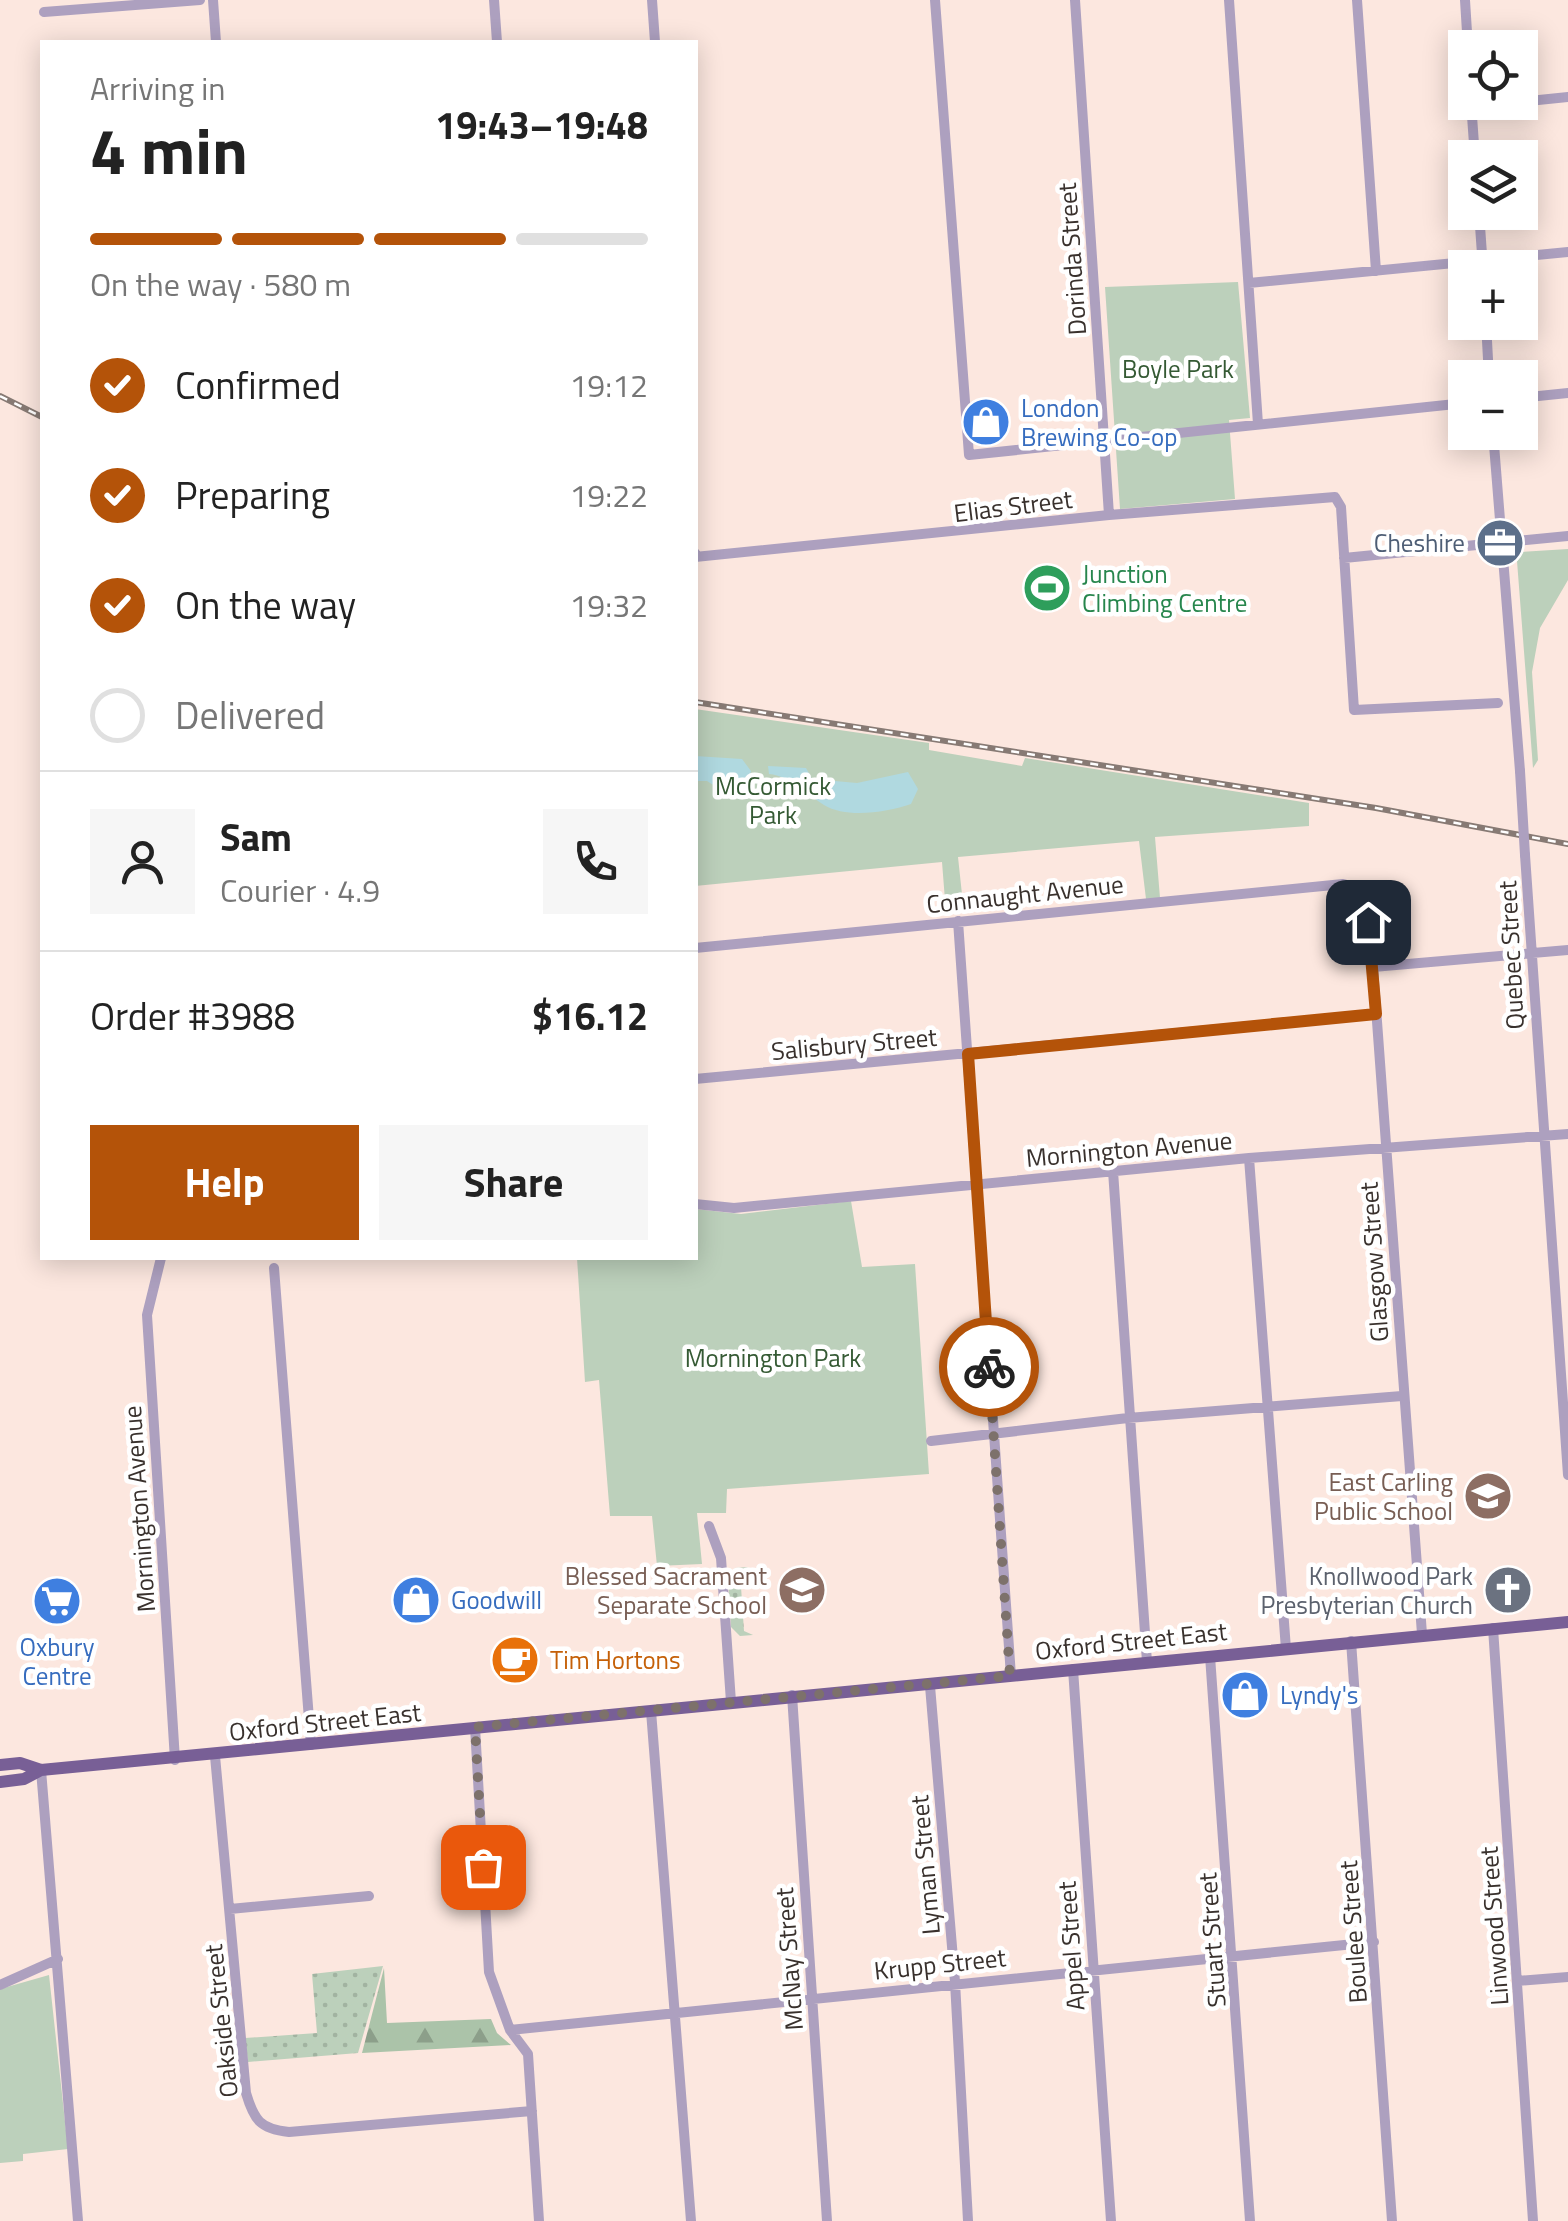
<!DOCTYPE html>
<html lang="en">
<head>
<meta charset="utf-8">
<style>
	body { margin:0; font-family:"Titillium Web",sans-serif; background:#f6f6f6; color:#222; height:100vh; display:flex; flex-direction:column; font-size:38px; white-space:nowrap }
	* { box-sizing:border-box; margin:0 }
	p { font-size:32px; color:#767676 }
	.icon { flex:none; width:55px; height:55px; fill:none; stroke:currentColor; stroke-width:2; stroke-linecap:round; stroke-linejoin:round }
	.map { position:relative; flex:1; overflow:hidden }
	.details { position:absolute; left:40px; top:40px; width:658px; height:1220px; display:flex; flex-direction:column; background:#fff; border-radius:0px; box-shadow:0 5px 25px #0003 }
	.details>* { flex:none }
	.tools { position:absolute; left:1448px; top:30px; display:grid; gap:20px }
	.tools a { display:grid; place-items:center; width:90px; height:90px; border-radius:0px; background:#fff; box-shadow:0 5px 25px #0003; font-size:50px }
	.pin { position:absolute; display:grid; place-items:center; width:85px; height:85px; color:#fff; margin:-42px; border-radius:20px; box-shadow:0 5px 15px #0006 }
	.courier { position:absolute; display:grid; place-items:center; width:100px; height:100px; margin:-50px; border:8px solid #b45309; border-radius:50%; background:#fff; color:#222; box-shadow:0 2px 12px #0007 }
	.headline em { font-style:normal; font-weight:700 }
	.headline div { display:flex; flex-direction:column-reverse }
	.headline { display:flex; align-items:center; justify-content:space-between; height:170px; padding:0 50px }
	h1 { font-size:65px; font-weight:700; line-height:75px }
	.bar { display:grid; grid-template-columns:repeat(4,1fr); gap:15px 10px; align-content:center; height:120px; padding:0 50px }
	.bar i { height:12px; border-radius:8px; background:#e0e0e0 }
	.bar .on { background:#b45309 }
	.bar p { grid-column:span 4 }
	.line { display:flex; align-items:center; gap:25px; padding:0 50px; border-top:2px solid #e0e0e0 }
	.line div { flex:1 }
	.round { display:grid; place-items:center; flex:none; width:105px; height:105px; border-radius:0px; background:#f6f6f6 }
	ol { padding:0 50px; list-style:none }
	li { display:flex; align-items:center; gap:30px; height:110px }
	li p { margin-inline-start:auto }
	li .icon { padding:10px; border-radius:50%; background:#b45309; color:#fff; stroke-width:4 }
	li:last-child { color:#767676 }
	li i { width:55px; height:55px; border:5px solid #e0e0e0; border-radius:50% }
	.action { display:flex; gap:20px; margin-top:auto; padding:20px 50px }
	.action a { flex:1; height:115px; border-radius:0px; background:#b45309; color:#fff; font-size:40px; font-weight:700; line-height:115px; text-align:center }
	.action a+a { background:#f6f6f6; color:#222 }
	.map>svg:first-child { display:block }
	.grass { fill:url(#grass-dots) }
	.forest { fill:url(#forest-firs) }
	.park { fill:#bcd0bb }
	.water { fill:#b0d9e0 }
	.lines { fill:none; stroke-linecap:round; stroke-linejoin:round }
	.minor { stroke:#ada0bf; stroke-width:10 }
	.major { stroke:#785f96; stroke-width:12 }
	.rail-casing { stroke:#877a74; stroke-width:6 }
	.rail { stroke:#fff; stroke-width:2.5; stroke-dasharray:8; stroke-linecap:butt }
	.minor-bridge { stroke:#ada0bf; stroke-width:10 }
	.done { stroke:#7d716b; stroke-width:10; stroke-dasharray:0 18 }
	.route { stroke:#b45309; stroke-width:12 }
	.labels { text-anchor:middle; dominant-baseline:central; stroke-width:9; stroke-linejoin:round; paint-order:stroke }
	.street-label { font-size:25px; fill:#39312d; stroke:#fff }
	.park-label { font-size:25px; fill:#355a34; stroke:#fff }
	.shop-label { font-size:25px; fill:#366cbe; stroke:#fff; text-anchor:start }
	.service-label { font-size:25px; fill:#4e5e75; stroke:#fff; text-anchor:end }
	.leisure-label { font-size:25px; fill:#27864d; stroke:#fff; text-anchor:start }
	.education-label { font-size:25px; fill:#785e54; stroke:#fff; text-anchor:end }
	.worship-label { font-size:25px; fill:#5b616d; stroke:#fff; text-anchor:end }
	.food-label { font-size:25px; fill:#c56008; stroke:#fff; text-anchor:start }
</style>
</head>
<body>
<div class="map">
<svg width="1568" height="2221" viewBox="0 0 1568 2221">
	<defs>
		<pattern id="grass-dots" width="8" height="8" patternUnits="userSpaceOnUse" patternTransform="scale(2.5)"><rect width="8" height="8" fill="#bcd0bb"/><path d="M2 2h.1M6 6h.1" fill="none" stroke="#a2b3a1" stroke-width="1.8" stroke-linecap="round"/></pattern>
		<pattern id="forest-firs" width="22" height="20" patternUnits="userSpaceOnUse" patternTransform="scale(2.5)"><rect width="22" height="20" fill="#abc3a9"/><path d="M5 1l3.5 6h-7zM16 11l3.5 6h-7z" fill="#8c9f8a"/></pattern>
	</defs>
	<rect width="100%" height="100%" fill="#fce7df"/>
	<path class="grass" d="M748,1567L740,1572L744,1631L753,1635L740,1636L731,1627L728,1578L735,1568Z
		M383,1966L358,2053L248,2062L245,2038L317,2033L312,1974Z"/>
	<path class="forest" d="M384,1968L387,2023L491,2019L497,2033L511,2045L362,2053Z"/>
	<path class="park" d="M1238,282L1250,418L1229,420L1235,499L1120,509L1105,287Z
		M1568,549V580L1540,628L1532,672L1538,760L1533,768L1517,561L1520,552Z
		M695,709L929,743V750L1022,766L1025,758L1309,803V826L1155,837L1160,898L1146,899L1139,841L958,857L964,913H946L942,862L695,886Z
		M851,1201L862,1267L915,1264L929,1474L727,1489L726,1513H697L702,1564L657,1566L652,1516H610L599,1380L585,1382L577,1258H695V1209L741,1214Z
		M49,1975L68,2149L23,2154V2161L0,2163V1989Z"/>
	<path class="water" d="M695,756L742,759L751,771L749,780H738L721,790L707,781H695Z
		M768,766L806,768L812,779L857,783L908,772L918,789L911,804C887,812 847,819 824,805C806,794 791,776 769,774Z"/>
	<g class="lines">
		<path class="minor" d="M213,0L216,42
			M494,0L497,42
			M652,0L655,42
			M935,0L969,455L1465,403
			M1075,0L1109,515
			M1229,0L1258,424
			M1357,0L1376,271
			M1465,0L1468,48
			M44,12L200,0
			M1471,102L1475,158
			M1520,102L1568,97
			M1471,106L1511,102
			M1479,212L1483,268
			M1249,283L1568,252
			M1486,322L1489,378
			M1520,398L1568,393
			M1493,432L1520,771
			M695,553V557L1109,515L1335,497L1341,507L1354,710L1498,703
			M1344,558L1568,536
			M1525,855L1568,1475
			M958,921L1011,1676
			M695,948L1343,884L1359,888L1366,899L1373,967L1422,1634
			M1373,967L1568,950
			M695,1079L1376,1014
			M1249,1158L1286,1649
			M1113,1171L1147,1662
			M695,1204L734,1208L1249,1158L1568,1134
			M161,1258L147,1315L175,1760
			M274,1268L311,1745
			M931,1441L1128,1418L1402,1396
			M709,1526L721,1558L731,1702
			M1493,1628L1533,2221
			M1351,1641L1392,2221
			M1210,1656L1250,2221
			M1073,1669L1111,2221
			M930,1686L955,1982L968,2221
			M792,1695L827,2221
			M651,1711L691,2221
			M475,1727L489,1972L510,2030L528,2054L539,2221
			M215,1756L246,2093C254,2120 260,2129 289,2132L532,2111
			M41,1770L78,2221
			M230,1909L369,1896
			M1517,1981L1568,1977
			M0,1985L58,1959
			M510,2030L1374,1942"/>
		<path class="major" d="M0,1765L20,1763L41,1770L1568,1622
			M0,1782L24,1779L41,1770"/>
		<g class="rail-casing">
			<path id="rail" d="M0,396L42,417
				M695,702L1376,808L1568,844"/>
		</g>
		<use href="#rail" class="rail"/>
		<path class="minor-bridge" d="M1520,771L1525,855"/>
	</g>
	<g class="lines">
		<path class="done" d="M483,1867L475,1727L1010,1676L989,1367"/>
		<path class="route" d="M989,1367L968,1054L1376,1014L1368,922"/>
	</g>
	<defs>
		<g id="shop-disc" transform="scale(2.5)"><circle r="9.5" fill="#3f7fe0" stroke="#fff"/><path d="M-5-2.5h2.3a2.7 3.5 0 0 1 5.4 0H5L5.5 6h-11ZM-1.5-2.5h3a1.5 2.3 0 0 0-3 0Z" fill="#fff"/></g>
		<g id="office-disc" transform="scale(2.5)"><circle r="9.5" fill="#5c6f8a" stroke="#fff"/><path d="M-6-3h4V-5.5h4V-3h4V5H-6ZM-1-4.5V-3h2v-1.5ZM-6 0V1H6V0Z" fill="#fff"/></g>
		<g id="stadium-disc" transform="scale(2.5)"><circle r="9.5" fill="#2e9e5b" stroke="#fff"/><path d="M0-5a6.5 5 0 1 0 0 10a6.5 5 0 1 0 0-10ZM-3.5-1.8h7v3.6h-7Z" fill="#fff"/></g>
		<g id="school-disc" transform="scale(2.5)"><circle r="9.5" fill="#8d6e63" stroke="#fff"/><path d="M0-5L7-2L0 1L-7-2ZM-4 1L0 2.5L4 1V4Q0 6-4 4Z" fill="#fff"/></g>
		<g id="church-disc" transform="scale(2.5)"><circle r="9.5" fill="#6b7280" stroke="#fff"/><path d="M-1.2-6h2.4v3.5h3.3v2.4h-3.3V6h-2.4V-.1h-3.3v-2.4h3.3Z" fill="#fff"/></g>
		<g id="supermarket-disc" transform="scale(2.5)"><circle r="9.5" fill="#3f7fe0" stroke="#fff"/><path d="M-6-5.5h2.5l.6 2H6L4.5 2H-2.5L-4.4-4H-6ZM-1.5 3.2a1.3 1.3 0 1 0 .1 0ZM3 3.2a1.3 1.3 0 1 0 .1 0Z" fill="#fff"/></g>
		<g id="cafe-disc" transform="scale(2.5)"><circle r="9.5" fill="#e8710a" stroke="#fff"/><path d="M-5.5-4.5H6V0H3Q3 3.5 0 3.5H-2.5Q-5.5 3.5-5.5 0ZM3-3.2v2h1.7v-2ZM-6 4.5H4V6H-6Z" fill="#fff"/></g>
	</defs>
	<g fill-rule="evenodd">
		<use href="#shop-disc" x="986" y="422"/>
		<use href="#office-disc" x="1500" y="543"/>
		<use href="#stadium-disc" x="1047" y="588"/>
		<use href="#school-disc" x="1488" y="1496"/>
		<use href="#school-disc" x="802" y="1590"/>
		<use href="#church-disc" x="1508" y="1590"/>
		<use href="#shop-disc" x="416" y="1600"/>
		<use href="#supermarket-disc" x="57" y="1601"/>
		<use href="#cafe-disc" x="515" y="1660"/>
		<use href="#shop-disc" x="1245" y="1695"/>
	</g>
	<g class="labels">
		<g class="street-label">
			<text transform="translate(1072 259) rotate(-94)">Dorinda Street</text>
			<text transform="translate(1013 506) rotate(-7)">Elias Street</text>
			<text transform="translate(1025 894) rotate(-6)">Connaught Avenue</text>
			<text transform="translate(1511 955) rotate(-93)">Quebec Street</text>
			<text transform="translate(854 1044) rotate(-5)">Salisbury Street</text>
			<text transform="translate(1129 1149) rotate(-5)">Mornington Avenue</text>
			<text transform="translate(1374 1262) rotate(-94)">Glasgow Street</text>
			<text transform="translate(139 1509) rotate(-94)">Mornington Avenue</text>
			<text transform="translate(1131 1641) rotate(-6)">Oxford Street East</text>
			<text transform="translate(325 1722) rotate(-6)">Oxford Street East</text>
			<text transform="translate(925 1865) rotate(-95)">Lyman Street</text>
			<text transform="translate(1494 1926) rotate(-94)">Linwood Street</text>
			<text transform="translate(1353 1932) rotate(-94)">Boulee Street</text>
			<text transform="translate(1212 1940) rotate(-94)">Stuart Street</text>
			<text transform="translate(1071 1946) rotate(-94)">Appel Street</text>
			<text transform="translate(789 1959) rotate(-94)">McNay Street</text>
			<text transform="translate(940 1964) rotate(-6)">Krupp Street</text>
			<text transform="translate(221 2021) rotate(-96)">Oakside Street</text>
		</g>
		<g class="park-label">
			<text x="1178" y="369">Boyle Park</text>
			<text x="773" y="786">McCormick<tspan x="773" dy="29">Park</tspan></text>
			<text x="773" y="1358">Mornington Park</text>
		</g>
		<g class="shop-label">
			<text x="1021" y="408">London<tspan x="1021" dy="29">Brewing Co-op</tspan></text>
			<text x="451" y="1600">Goodwill</text>
			<text x="57" y="1647" text-anchor="middle">Oxbury<tspan x="57" dy="29">Centre</tspan></text>
			<text x="1280" y="1695">Lyndy's</text>
		</g>
		<g class="service-label">
			<text x="1465" y="543">Cheshire</text>
		</g>
		<g class="leisure-label">
			<text x="1082" y="574">Junction<tspan x="1082" dy="29">Climbing Centre</tspan></text>
		</g>
		<g class="education-label">
			<text x="1453" y="1482">East Carling<tspan x="1453" dy="29">Public School</tspan></text>
			<text x="767" y="1576">Blessed Sacrament<tspan x="767" dy="29">Separate School</tspan></text>
		</g>
		<g class="worship-label">
			<text x="1473" y="1576">Knollwood Park<tspan x="1473" dy="29">Presbyterian Church</tspan></text>
		</g>
		<g class="food-label">
			<text x="550" y="1660">Tim Hortons</text>
		</g>
	</g>
</svg>
<div class="tools">
<a><svg class="icon" aria-label="locate" viewBox="0 0 24 24"><circle cx="12" cy="12" r="6"/><path d="M12 2v4M12 18v4M2 12h4M18 12h4"/></svg></a>
<a><svg class="icon" aria-label="layers" viewBox="0 0 24 24"><path d="M12 4l9 5-9 5-9-5zM3 14l9 5 9-5"/></svg></a>
<a>+</a>
<a>−</a>
</div>
<div class="pin" style="left:483px;top:1867px;background:#ea580c"><svg class="icon" aria-label="bag" viewBox="0 0 24 24"><path d="M5 8h14l-1 12H6zM9 8a3 3 0 0 1 6 0"/></svg></div>
<div class="pin" style="left:1368px;top:922px;background:#1f2937"><svg class="icon" aria-label="home" viewBox="0 0 24 24"><path d="M3 11l9-7 9 7M6 9v11h12V9"/></svg></div>
<div class="courier" style="left:989px;top:1367px"><svg class="icon" aria-label="bike" viewBox="0 0 24 24"><circle cx="6" cy="16" r="4"/><circle cx="18" cy="16" r="4"/><path d="M6 16l4-8h5l3 8M10 8l3 8H6M13 5h3"/></svg></div>
<section class="details">
<div class="headline"><div><h1>4 min</h1><p>Arriving in</p></div><em>19:43–19:48</em></div>
<div class="bar"><i class="on"></i><i class="on"></i><i class="on"></i><i></i><p>On the way · 580 m</p></div>
<ol>
<li><svg class="icon" aria-label="check" viewBox="0 0 24 24"><path d="M5 12l5 5 9-10"/></svg>Confirmed<p>19:12</p></li>
<li><svg class="icon" aria-label="check" viewBox="0 0 24 24"><path d="M5 12l5 5 9-10"/></svg>Preparing<p>19:22</p></li>
<li><svg class="icon" aria-label="check" viewBox="0 0 24 24"><path d="M5 12l5 5 9-10"/></svg>On the way<p>19:32</p></li>
<li><i></i>Delivered</li>
</ol>
<div class="line" style="height:180px"><a class="round"><svg class="icon" aria-label="person" viewBox="0 0 24 24"><circle cx="12" cy="8" r="4"/><path d="M4 21q1-7 8-7t8 7"/></svg></a><div><b>Sam</b><p>Courier · 4.9</p></div><a class="round"><svg class="icon" aria-label="phone" viewBox="0 0 24 24"><path d="M5 4h4l2 5-3 2q2 4 5 5l2-3 5 2v4C11 20 4 13 5 4z"/></svg></a></div>
<div class="line" style="height:130px"><div>Order #3988</div><b>$16.12</b></div>
<div class="action"><a>Help</a><a>Share</a></div>
</section>
</div>
</body>
</html>
